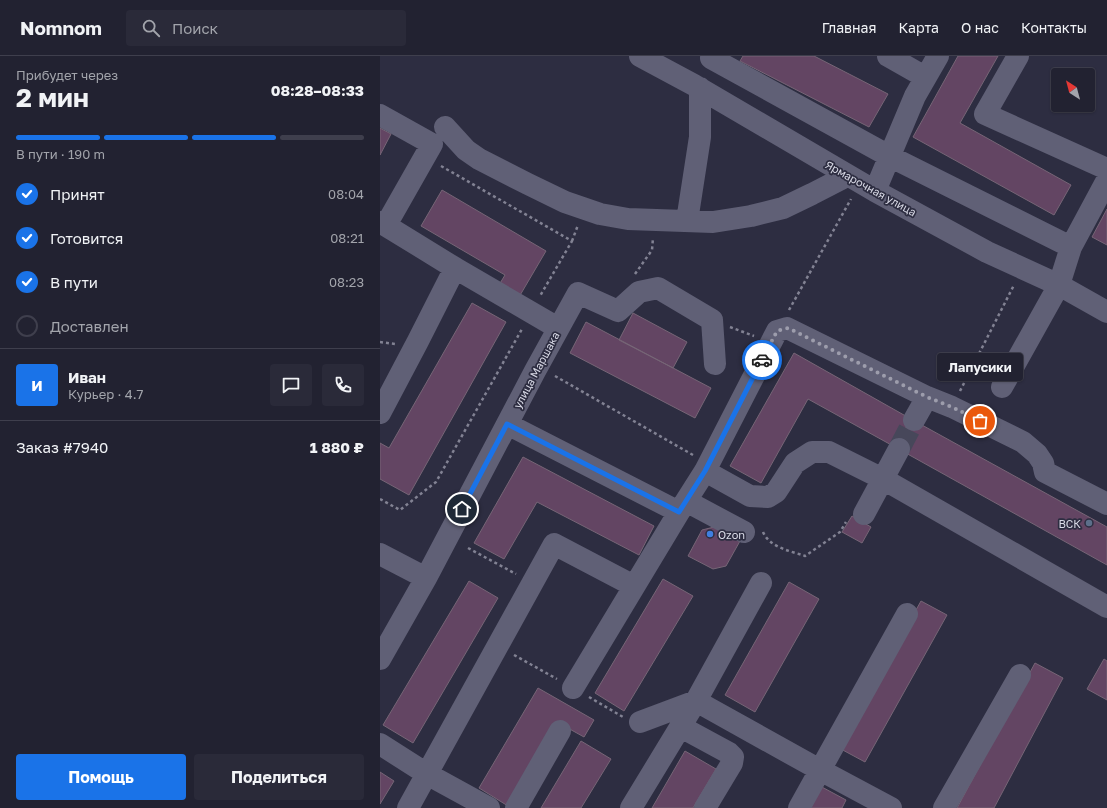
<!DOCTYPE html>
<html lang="ru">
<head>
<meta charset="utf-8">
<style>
	body { margin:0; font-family:"Golos Text",sans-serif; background:#2a2a39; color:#f1f3f6; height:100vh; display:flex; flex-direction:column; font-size:15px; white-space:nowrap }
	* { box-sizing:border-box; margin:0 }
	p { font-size:13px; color:#a2a4ab }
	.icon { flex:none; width:22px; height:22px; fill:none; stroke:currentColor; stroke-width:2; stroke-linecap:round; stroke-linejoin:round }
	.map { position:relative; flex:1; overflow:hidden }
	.panel { display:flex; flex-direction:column; background:#222231; width:380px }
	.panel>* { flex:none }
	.needle { width:26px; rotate:324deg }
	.fabs { position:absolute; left:671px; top:12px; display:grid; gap:8px }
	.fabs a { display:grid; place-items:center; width:44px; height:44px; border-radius:4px; background:#222231; box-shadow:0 1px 3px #0004,0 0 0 1px #3f3f4d; font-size:20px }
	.pin { position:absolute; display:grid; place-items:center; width:34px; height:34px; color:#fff; margin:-17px; border:2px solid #fff; border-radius:50%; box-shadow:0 1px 4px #0007 }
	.courier { position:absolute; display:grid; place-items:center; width:40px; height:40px; margin:-20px; border:3px solid #1a73e8; border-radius:50%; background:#fff; color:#222; box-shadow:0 1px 5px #0007 }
	.bubble { position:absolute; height:28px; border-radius:4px; background:#222231; box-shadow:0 1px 3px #0004,0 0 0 1px #3f3f4d; font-size:13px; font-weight:700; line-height:28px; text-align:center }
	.summary em { font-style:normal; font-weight:700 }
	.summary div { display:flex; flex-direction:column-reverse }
	.summary { display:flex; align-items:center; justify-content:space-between; height:68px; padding:0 16px }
	h1 { font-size:26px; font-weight:700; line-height:30px }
	.bar { display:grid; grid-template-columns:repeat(4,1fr); gap:6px 4px; align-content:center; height:48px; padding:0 16px }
	.bar i { height:5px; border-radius:3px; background:#3f3f4d }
	.bar .selected { background:#1a73e8 }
	.bar p { grid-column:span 4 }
	.line { display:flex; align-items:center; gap:10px; padding:0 16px; border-top:1px solid #3f3f4d }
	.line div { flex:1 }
	.round { display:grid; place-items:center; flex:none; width:42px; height:42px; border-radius:4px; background:#2a2a39 }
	ol { padding:0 16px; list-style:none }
	li { display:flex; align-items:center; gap:12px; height:44px }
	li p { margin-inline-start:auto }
	li .icon { padding:4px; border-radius:50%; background:#1a73e8; color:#fff; stroke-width:4 }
	li:last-child { color:#a2a4ab }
	li i { width:22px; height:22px; border:2px solid #3f3f4d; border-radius:50% }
	.button { display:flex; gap:8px; margin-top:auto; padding:8px 16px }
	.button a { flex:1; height:46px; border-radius:4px; background:#1a73e8; color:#fff; font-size:16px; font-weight:700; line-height:46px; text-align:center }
	.button a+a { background:#2a2a39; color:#f1f3f6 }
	header { display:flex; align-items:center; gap:24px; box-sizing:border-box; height:56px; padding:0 20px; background:#222231; border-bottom:1px solid #3f3f4d }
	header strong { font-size:19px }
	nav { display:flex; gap:22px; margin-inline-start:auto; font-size:14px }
	.search { width:280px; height:36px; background:#2a2a39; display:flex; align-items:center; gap:10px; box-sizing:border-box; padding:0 14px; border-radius:4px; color:#a2a4ab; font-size:15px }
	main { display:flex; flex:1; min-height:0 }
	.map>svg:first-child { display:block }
	.building { fill:#634563; stroke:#766576 }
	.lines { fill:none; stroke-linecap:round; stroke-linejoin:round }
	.minor-tunnel { stroke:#47475a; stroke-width:22; stroke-dasharray:22 11; stroke-linecap:butt }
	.path { stroke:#828293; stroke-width:2.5; stroke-dasharray:3 3; stroke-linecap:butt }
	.minor { stroke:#606076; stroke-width:22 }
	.done { stroke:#9d9dac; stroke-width:4; stroke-dasharray:0 7.2 }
	.route { stroke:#1a73e8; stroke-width:5 }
	.service-dot { fill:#5c6f8a; stroke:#2d2d41; stroke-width:1.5 }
	.shop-dot { fill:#3f7fe0; stroke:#2d2d41; stroke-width:1.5 }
	.labels { text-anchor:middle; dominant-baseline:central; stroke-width:3.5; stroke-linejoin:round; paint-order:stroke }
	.street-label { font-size:11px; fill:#d9dae6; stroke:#2d2d41 }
	.poi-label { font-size:11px; fill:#d9dae6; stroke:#2d2d41; text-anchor:end }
</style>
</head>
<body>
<header>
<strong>Nomnom</strong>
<div class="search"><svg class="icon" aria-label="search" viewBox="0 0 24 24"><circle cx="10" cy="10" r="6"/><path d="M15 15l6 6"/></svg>Поиск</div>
<nav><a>Главная</a><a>Карта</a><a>О нас</a><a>Контакты</a></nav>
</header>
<main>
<section class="panel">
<div class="summary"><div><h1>2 мин</h1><p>Прибудет через</p></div><em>08:28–08:33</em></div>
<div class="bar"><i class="selected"></i><i class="selected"></i><i class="selected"></i><i></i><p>В пути · 190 m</p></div>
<ol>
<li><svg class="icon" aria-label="check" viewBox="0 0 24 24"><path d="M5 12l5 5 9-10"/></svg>Принят<p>08:04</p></li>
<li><svg class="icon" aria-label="check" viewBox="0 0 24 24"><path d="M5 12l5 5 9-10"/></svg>Готовится<p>08:21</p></li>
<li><svg class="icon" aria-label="check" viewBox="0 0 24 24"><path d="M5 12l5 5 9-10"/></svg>В пути<p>08:23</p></li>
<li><i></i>Доставлен</li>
</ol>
<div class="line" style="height:72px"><b class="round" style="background:#1a73e8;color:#fff">И</b><div><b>Иван</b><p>Курьер · 4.7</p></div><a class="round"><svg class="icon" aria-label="chat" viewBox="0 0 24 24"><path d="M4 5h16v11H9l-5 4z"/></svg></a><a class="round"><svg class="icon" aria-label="phone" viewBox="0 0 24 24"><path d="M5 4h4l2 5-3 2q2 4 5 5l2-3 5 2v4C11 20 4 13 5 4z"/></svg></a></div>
<div class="line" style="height:52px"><div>Заказ #7940</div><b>1 880 ₽</b></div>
<div class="button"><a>Помощь</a><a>Поделиться</a></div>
</section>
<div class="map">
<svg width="727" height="752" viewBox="0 0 727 752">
	<rect width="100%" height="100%" fill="#2d2d41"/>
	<path class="building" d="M363,0H434L508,38L489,71L360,5Z
		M578,0H618L580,67L691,129L674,159L533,81Z
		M0,72L11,78L0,99Z
		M62,134L166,195L139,241L119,229L125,219L41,170Z
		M727,153V189L712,181Z
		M92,247L126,266L29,439L0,423V387L9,392Z
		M253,257L307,286L293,312L239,284Z
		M206,266L331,332L315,362L190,297Z
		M414,297L531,363L515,391L428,343L381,427L350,410Z
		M531,363L727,471V509L515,391Z
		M143,401L274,470L259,499L157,446L124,503L94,487Z
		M472,460L491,471L482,487L462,476Z
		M334,471L360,485L346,510L333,513L308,500L322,474Z
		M283,523L313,540L244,655L215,637Z
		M89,525L118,542L33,687L3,669Z
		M409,526L439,543L375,656L345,639Z
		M541,545L567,559L485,706L459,692Z
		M724,603L727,605V644L707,633Z
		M655,607L683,622L614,752H577Z
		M158,632L214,664L204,681L177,666L128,750L99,732Z
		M201,685L231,703L201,752H161Z
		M305,695L336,713L313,752H272Z
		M0,716L14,725L0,748Z
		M440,730L466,744L462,752H428Z"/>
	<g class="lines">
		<path class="minor-tunnel" d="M519,393L534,364"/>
		<path class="path" d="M61,110L192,185L160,240
			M192,185L198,169
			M255,218L272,194L273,182
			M409,254L471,143
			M350,271L374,280
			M0,286L15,288
			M175,320L313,399
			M580,335L634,229
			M0,443L20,454L56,426L142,273
			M383,476C390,492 411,495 425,500L460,476L466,466
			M88,492L136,518
			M134,599L177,623
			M209,641L243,661"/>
		<path class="minor" d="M260,0L314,29L495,135L607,196L679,229L727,256
			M508,0L545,21
			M638,0L605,58L727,113
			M331,2L509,100L691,191
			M0,59L52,88L6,169
			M65,71L86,94L99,103L148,128L185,146L220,158L248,163L333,166L371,160L403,152L432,138L467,120
			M495,135L535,40L558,0
			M307,165L320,81V32
			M0,166L75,212
			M622,331L679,229L691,191L727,124
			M0,357L38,285L75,212L178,272
			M534,364L547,341
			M127,368L299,456
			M325,415L370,440L388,441L396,436L415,407L432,396H449L503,423L727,551
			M306,445L364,476
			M484,458L519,393
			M0,498L46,522
			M0,603L46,522L155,315L198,237L238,255L259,236L278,232L332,264L335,308
			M193,632L299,456L325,415L397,275L407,272L547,341L572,351L643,386L657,398L663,407L665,416L727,448
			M260,666L316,645L440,714L511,752
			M301,671L349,697L353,701L352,707L325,752
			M0,688L47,718L109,752
			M28,752L174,488L254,530
			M136,752L180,675
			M251,752L316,645L381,527
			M419,752L527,558
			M564,752L640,619"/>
	</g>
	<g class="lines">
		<path class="done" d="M382,304L397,275L408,272L547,341L572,351L600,365"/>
		<path class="route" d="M82,453L127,368L299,456L325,415L382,304"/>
	</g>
	<circle class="service-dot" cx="709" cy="467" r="4"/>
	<circle class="shop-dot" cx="330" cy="478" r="4"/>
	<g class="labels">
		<g class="street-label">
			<text transform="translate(491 132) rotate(29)">Ярмарочная улица</text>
			<text transform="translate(156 314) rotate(-62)">улица Маршака</text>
		</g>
		<g class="poi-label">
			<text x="701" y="467">ВСК</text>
			<text x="338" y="478" text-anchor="start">Ozon</text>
		</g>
	</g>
</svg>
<div class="fabs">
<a><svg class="needle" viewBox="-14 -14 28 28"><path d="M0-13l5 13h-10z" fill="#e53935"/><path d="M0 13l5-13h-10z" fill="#a2a4ab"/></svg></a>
</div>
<div class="pin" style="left:600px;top:365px;background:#ea580c"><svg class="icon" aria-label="bag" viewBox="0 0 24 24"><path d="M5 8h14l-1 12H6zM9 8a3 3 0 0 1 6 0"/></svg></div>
<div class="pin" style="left:82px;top:453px;background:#1f2937"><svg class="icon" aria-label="home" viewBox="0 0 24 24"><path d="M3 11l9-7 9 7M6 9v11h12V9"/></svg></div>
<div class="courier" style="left:382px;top:304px"><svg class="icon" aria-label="car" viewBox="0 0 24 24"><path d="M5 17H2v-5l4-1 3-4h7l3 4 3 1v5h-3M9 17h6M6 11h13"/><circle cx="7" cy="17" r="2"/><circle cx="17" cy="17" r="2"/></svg></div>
<div class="bubble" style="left:557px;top:297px;width:86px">Лапусики</div>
</div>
</main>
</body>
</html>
